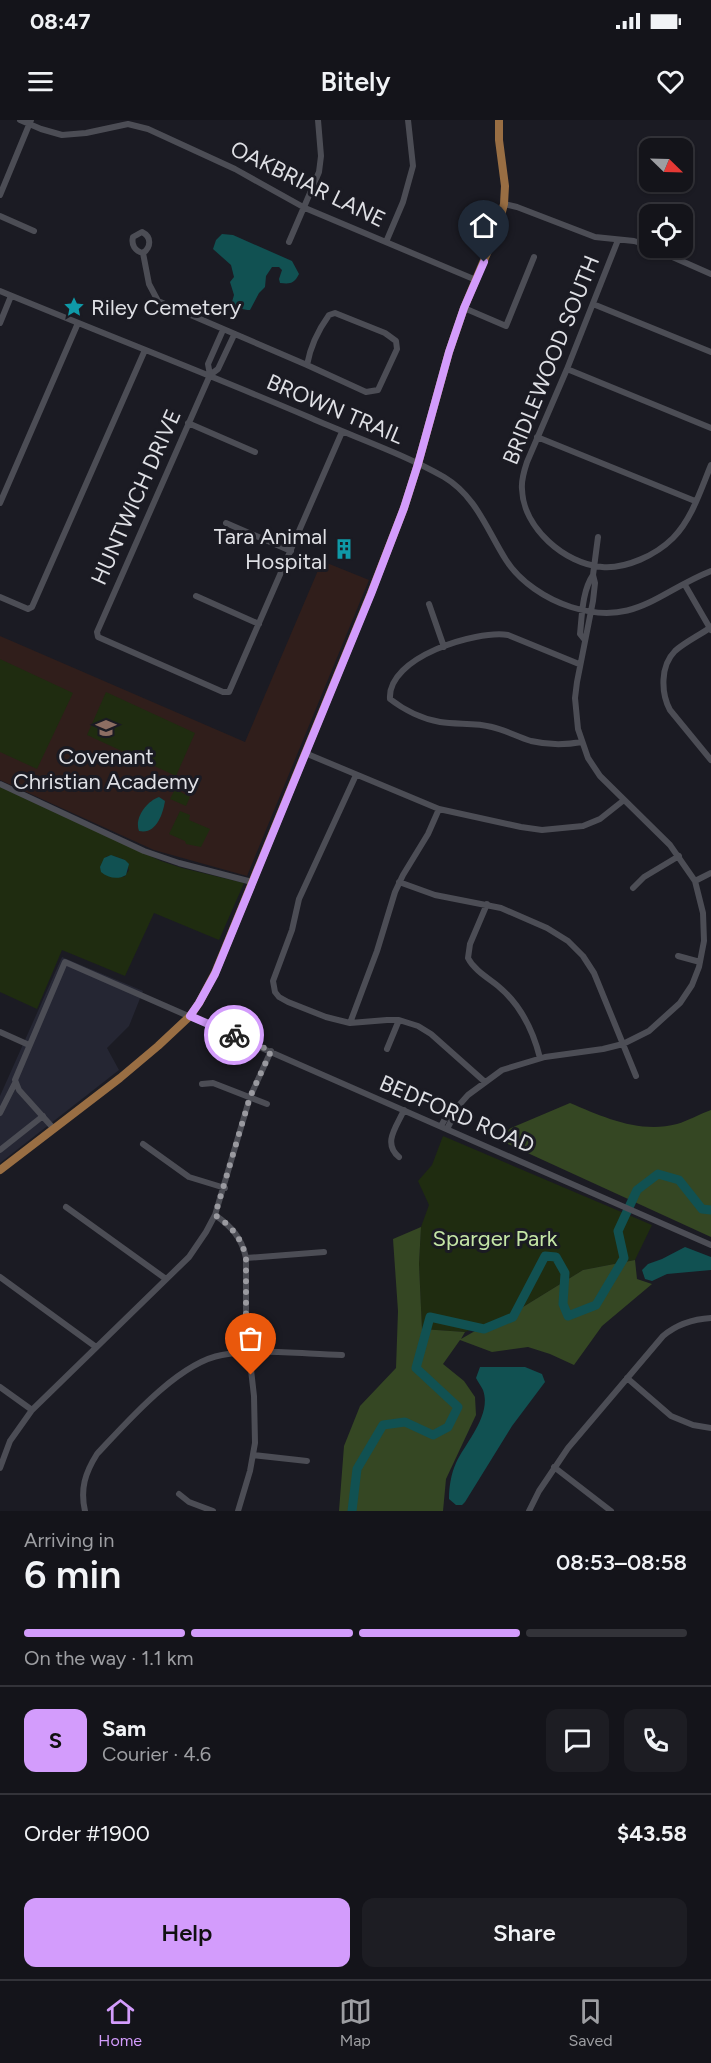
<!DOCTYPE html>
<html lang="en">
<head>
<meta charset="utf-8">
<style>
	body { margin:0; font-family:Figtree,sans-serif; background:#1d1d23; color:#f1f3f6; height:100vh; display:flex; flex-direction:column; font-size:22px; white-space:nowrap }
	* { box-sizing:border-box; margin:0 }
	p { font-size:20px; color:#9d9ea2 }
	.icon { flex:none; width:33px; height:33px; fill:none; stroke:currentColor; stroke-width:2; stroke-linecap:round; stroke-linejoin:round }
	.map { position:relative; height:1391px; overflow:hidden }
	.side { display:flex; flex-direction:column; background:#14141a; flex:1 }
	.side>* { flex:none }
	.needle { width:39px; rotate:113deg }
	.tools { position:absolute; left:639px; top:18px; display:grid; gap:12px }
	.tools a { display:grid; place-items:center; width:54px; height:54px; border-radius:12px; background:#14141a; box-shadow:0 2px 4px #0004,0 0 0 2px #333339; font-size:30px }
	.pin { position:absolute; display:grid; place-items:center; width:51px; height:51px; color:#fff; margin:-62px -26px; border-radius:50% 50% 50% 0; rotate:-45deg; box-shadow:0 0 6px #0007 }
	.pin .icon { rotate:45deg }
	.courier { position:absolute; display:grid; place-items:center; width:60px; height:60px; margin:-30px; border:4px solid #d39cfc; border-radius:50%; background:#fff; color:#222; box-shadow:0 2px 8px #0007 }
	.summary em { font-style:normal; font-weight:600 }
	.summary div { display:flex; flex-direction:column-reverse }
	.summary { display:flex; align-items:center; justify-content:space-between; height:102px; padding:0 24px }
	h1 { font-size:39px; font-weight:600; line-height:45px }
	.bar { display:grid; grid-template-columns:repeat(4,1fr); gap:9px 6px; align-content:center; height:72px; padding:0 24px }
	.bar i { height:8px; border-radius:4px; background:#333339 }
	.bar .selected { background:#d39cfc }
	.bar p { grid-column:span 4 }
	.line { display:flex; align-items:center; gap:15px; padding:0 24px; border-top:2px solid #333339 }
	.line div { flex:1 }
	.round { display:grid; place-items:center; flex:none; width:63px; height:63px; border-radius:12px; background:#1d1d23 }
	.button { display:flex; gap:12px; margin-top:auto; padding:12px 24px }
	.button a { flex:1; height:69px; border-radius:12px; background:#d39cfc; color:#111; font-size:24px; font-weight:600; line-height:69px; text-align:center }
	.button a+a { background:#1d1d23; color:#f1f3f6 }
	.status { display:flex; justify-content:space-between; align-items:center; height:42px; padding:0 30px; background:#14141a; direction:ltr }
	.status svg { height:16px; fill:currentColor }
	header { display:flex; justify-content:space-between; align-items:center; height:78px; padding:0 24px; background:#14141a; font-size:27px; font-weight:600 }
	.tab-bar { display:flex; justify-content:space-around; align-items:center; height:84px; border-top:2px solid #333339; background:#14141a; font-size:16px; color:#9d9ea2 }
	.tab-bar a { display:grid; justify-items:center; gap:3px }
	.tab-bar .selected { color:#d39cfc }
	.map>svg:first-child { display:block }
	.built { fill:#252633 }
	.education { fill:#301e1b }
	.green { fill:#1f2c10; fill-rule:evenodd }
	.forest { fill:#354723 }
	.water { fill:#115152 }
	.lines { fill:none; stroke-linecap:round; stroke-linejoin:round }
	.river { stroke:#115152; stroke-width:9 }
	.minor { stroke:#4c4d55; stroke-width:6 }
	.major { stroke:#996e43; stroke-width:8 }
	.done { stroke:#9a9aa0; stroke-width:6; stroke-dasharray:0 10.8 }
	.route { stroke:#d39cfc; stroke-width:8 }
	.labels { text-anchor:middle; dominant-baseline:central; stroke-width:6; stroke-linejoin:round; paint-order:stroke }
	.street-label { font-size:22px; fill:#dedfe4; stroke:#1b1b23 }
	.poi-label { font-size:22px; fill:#dedfe4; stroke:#1b1b23; text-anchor:start }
	.park-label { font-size:22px; fill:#c5e6a6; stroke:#1b1b23 }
</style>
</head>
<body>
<div class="status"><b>08:47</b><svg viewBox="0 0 49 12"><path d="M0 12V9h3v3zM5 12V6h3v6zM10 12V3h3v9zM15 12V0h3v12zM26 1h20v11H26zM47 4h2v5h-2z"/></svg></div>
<header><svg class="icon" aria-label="menu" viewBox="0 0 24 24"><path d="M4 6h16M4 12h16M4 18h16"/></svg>Bitely<svg class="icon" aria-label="heart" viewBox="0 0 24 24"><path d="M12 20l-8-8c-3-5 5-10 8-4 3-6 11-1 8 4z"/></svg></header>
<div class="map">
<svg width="711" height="1391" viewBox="0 0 711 1391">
	<rect width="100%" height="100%" fill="#1b1b23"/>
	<path class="built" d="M62,837L143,871L129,906L107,928L119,950L0,1043V976Z"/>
	<path class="education" d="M322,441L369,460L247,756L154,730L0,660V516L245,622Z"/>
	<path class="green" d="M0,539L73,573L37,649L0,632Z
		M106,572L195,613L176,656L87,615Z
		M0,667L161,741L182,748L244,763L219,820L154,793L125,856L62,830L37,889L0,872ZM107,736H114L125,740L129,750L124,757L100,747Z
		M175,669L190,677L186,686L170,679Z
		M180,691L190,695L189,700L210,709L201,727L186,724L185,721L169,714Z
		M443,1016L652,1105L635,1140L583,1150L510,1195L465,1212L422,1209L419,1144L421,1107L429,1085L418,1061L432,1045Z"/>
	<path class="forest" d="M570,983C603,997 640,1014 677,1004C688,1001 699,994 711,990V1117L497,1019L511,1008Z
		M421,1107L419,1144L422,1209L465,1212L461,1219L489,1203L510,1195L583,1150L635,1140L637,1159L652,1164L602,1206L574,1245L550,1234L528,1227L492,1232L460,1220L443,1244L464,1261L475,1277L476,1295L446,1359L443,1391H339L344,1326L360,1286L396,1248L398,1191L393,1119Z"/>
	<path class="water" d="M222,114L233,115L292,141L299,154C294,164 290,164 280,163L279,159L282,150L279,147H272L266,156L265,167L259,173L250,190C243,190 236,188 232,182L234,175L230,162L234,157L231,145L213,129L216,120Z
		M159,677L165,681C163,694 156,715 139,711C134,698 147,681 159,677Z
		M111,735L125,740L129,744L126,755C118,760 108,758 101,752L100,747L104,738Z
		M685,1127L711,1137V1150L667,1154L652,1161L645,1159L642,1150L648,1144L662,1139Z
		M480,1247H525L542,1254L545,1262L512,1306L465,1382L462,1385H456L449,1379C449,1367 451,1354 456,1343C466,1322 492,1295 483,1270C481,1266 478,1262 476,1258Z"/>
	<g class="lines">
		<path class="river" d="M352,1391L357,1349L383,1305L405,1302L433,1315L448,1307L458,1287L416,1248L430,1197L484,1209L513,1197L545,1136L556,1137L565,1153L563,1184L568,1196L596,1185L624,1138L618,1111L637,1070L658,1054L679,1060L702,1089L711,1090"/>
		<path class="minor" d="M20,0L41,9L62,15L86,13L128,4L148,9L235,49L305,88L476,160
			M0,75L31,0
			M504,84L517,87L595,117L634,121L650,126
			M0,96L34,111
			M142,112C152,117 151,127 143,133C135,131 131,125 133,117Z
			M618,120L567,249L527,342C524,351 521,360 522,369C523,408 565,444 602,447C626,449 656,435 673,418C692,399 701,369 711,345
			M289,122L319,52L321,36L318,0
			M386,122L403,82L413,46L408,0
			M652,128L711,154
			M143,133L149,164L158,181L307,245
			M0,171C104,214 208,254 311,298C354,317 404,334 444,357C476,376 487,410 506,440C520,462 546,479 571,487C635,507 658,472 711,451
			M593,184L711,232
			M464,188L506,206L534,137
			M335,193L385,213L396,221L397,229L378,270L366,272L307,245C310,228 319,209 329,195Z
			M0,203L11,176
			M234,215L218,249L210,255L97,512L98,517L223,572H229L342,312
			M567,249L711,308
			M210,255L208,244L223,210
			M188,303L255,332
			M537,317L695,381
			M0,383L78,203
			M226,403L291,431
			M685,465L711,510
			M196,476L259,504
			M0,477L28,489L32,487L145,230
			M429,484L444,527
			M711,507C700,515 685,522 675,531C660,546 661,573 670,590L711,640
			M584,519L580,514C582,496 582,471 593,455
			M579,544L508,515C476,510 387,537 390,579C404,590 423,599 440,602C457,605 475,602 492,607C505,610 518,617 531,621C548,625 565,625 582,622
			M305,633L439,689L521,707L542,710L583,706L600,699L624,680
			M356,655L299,779L292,810L273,861L275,872L279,877L288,882L326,897L350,903L387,900H399L418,906L431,914L485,962
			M0,664L144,731L179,743L252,762
			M695,761L711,753
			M399,762L435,775L501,788L547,808L568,821L583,836L594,853L636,956
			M633,768L644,757L679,736
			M487,784L470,824L468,838C474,850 488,858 498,866C521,885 533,910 540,938
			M678,836L700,842
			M350,903L377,831L395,772L403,755L428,714L439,689
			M0,912L29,925
			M387,929L399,900
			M202,964L213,963L267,984
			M0,993L15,963
			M441,1006L450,990L460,984
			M54,1009L19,970L15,960L65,842L711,1125
			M447,1009L460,984L468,975L502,950L545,937L603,929L623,924L649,911L680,883L692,865L699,847L704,821L703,793L695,761L670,725L600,656L588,638L578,609L575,578L577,562L593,481L595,463L593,455L598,417
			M143,1024L189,1057L225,1068
			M0,1030L43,996
			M399,1037C382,1023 397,1006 404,990
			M66,1087L166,1159
			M215,1095C231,1106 242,1118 246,1138V1206L254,1276L255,1323L250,1351L238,1391
			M246,1138L324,1132
			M0,1157L96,1227
			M627,1258L671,1296L693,1305L711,1308
			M0,1267L32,1290
			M253,1335L307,1341
			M554,1347L611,1391
			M0,1348L10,1321L32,1290L189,1137L206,1112L215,1095L250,977L271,931
			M179,1374L189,1382L213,1391
			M85,1391C80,1369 85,1353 97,1334C126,1303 179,1242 222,1235C260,1228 303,1234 342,1235
			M529,1391L539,1371L568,1328L663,1216C676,1205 694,1199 711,1198"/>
		<path class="major" d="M0,1050L120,958L158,926L190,896L199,883L215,853L371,473L404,388L418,344L449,232L464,188L498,107L504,84L505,66L499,20V0"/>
	</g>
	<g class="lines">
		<path class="done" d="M234,915L271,931L250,977L215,1095C231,1106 242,1118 246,1138V1206L251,1255"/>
		<path class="route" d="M234,915L190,896L199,883L215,854L371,474L404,388L418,344L449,232L464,188L484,142"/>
	</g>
	<defs>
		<g id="sight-bare" transform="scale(1.62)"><path d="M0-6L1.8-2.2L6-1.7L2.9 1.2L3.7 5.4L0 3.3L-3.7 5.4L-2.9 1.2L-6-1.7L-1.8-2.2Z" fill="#0f9aa8" stroke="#1b1b23" stroke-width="2.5" paint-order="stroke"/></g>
		<g id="building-bare" transform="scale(1.62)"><path d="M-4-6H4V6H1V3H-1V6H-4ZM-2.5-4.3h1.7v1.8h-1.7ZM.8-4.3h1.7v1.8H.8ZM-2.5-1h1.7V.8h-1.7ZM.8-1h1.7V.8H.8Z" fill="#0f9aa8" stroke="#1b1b23" stroke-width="2.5" paint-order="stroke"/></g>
		<g id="school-bare" transform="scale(1.62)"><path d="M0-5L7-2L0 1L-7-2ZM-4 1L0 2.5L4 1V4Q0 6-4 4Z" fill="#8d6e63" stroke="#1b1b23" stroke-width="2.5" paint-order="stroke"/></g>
	</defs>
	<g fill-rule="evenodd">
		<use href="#sight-bare" x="74" y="187"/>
		<use href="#building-bare" x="344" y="429"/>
		<use href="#school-bare" x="106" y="608"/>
	</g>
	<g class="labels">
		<g class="street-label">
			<text transform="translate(308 64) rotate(26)">OAKBRIAR LANE</text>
			<text transform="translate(551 240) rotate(-68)">BRIDLEWOOD SOUTH</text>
			<text transform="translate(335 289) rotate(23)">BROWN TRAIL</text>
			<text transform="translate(136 377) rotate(-66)">HUNTWICH DRIVE</text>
			<text transform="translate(457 994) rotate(23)">BEDFORD ROAD</text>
		</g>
		<g class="poi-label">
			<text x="91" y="187">Riley Cemetery</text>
			<text x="327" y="416" text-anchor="end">Tara Animal<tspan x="327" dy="25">Hospital</tspan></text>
			<text x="106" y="636" text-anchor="middle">Covenant<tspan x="106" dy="25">Christian Academy</tspan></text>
		</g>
		<g class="park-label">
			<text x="495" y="1118">Sparger Park</text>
		</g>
	</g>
</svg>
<div class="tools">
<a><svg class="needle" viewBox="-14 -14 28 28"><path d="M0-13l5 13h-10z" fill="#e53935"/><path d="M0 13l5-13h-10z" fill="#9d9ea2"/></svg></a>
<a><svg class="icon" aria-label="locate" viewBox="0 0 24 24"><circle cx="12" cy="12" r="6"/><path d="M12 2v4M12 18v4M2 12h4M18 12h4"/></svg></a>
</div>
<div class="pin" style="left:251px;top:1255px;background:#ea580c"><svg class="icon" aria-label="bag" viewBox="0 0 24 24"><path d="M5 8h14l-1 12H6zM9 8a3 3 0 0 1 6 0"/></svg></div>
<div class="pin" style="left:484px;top:142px;background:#1f2937"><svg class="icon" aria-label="home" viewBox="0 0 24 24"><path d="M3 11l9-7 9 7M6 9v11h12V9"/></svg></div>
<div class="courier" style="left:234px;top:915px"><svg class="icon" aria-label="bike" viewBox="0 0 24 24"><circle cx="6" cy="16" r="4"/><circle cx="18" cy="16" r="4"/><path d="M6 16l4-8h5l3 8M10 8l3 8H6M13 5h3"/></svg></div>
</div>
<section class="side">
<div class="summary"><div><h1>6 min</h1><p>Arriving in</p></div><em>08:53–08:58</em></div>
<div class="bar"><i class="selected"></i><i class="selected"></i><i class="selected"></i><i></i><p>On the way · 1.1 km</p></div>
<div class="line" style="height:108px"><b class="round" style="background:#d39cfc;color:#111">S</b><div><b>Sam</b><p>Courier · 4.6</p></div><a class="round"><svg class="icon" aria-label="chat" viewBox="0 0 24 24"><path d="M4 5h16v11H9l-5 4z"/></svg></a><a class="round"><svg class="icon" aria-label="phone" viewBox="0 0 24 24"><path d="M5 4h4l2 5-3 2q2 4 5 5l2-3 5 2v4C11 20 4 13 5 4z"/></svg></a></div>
<div class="line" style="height:78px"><div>Order #1900</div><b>$43.58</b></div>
<div class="button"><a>Help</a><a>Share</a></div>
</section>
<nav class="tab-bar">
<a class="selected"><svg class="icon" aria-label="home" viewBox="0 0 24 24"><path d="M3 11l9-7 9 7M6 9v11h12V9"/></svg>Home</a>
<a><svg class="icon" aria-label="map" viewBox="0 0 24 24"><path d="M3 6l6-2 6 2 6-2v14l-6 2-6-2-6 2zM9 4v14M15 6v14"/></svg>Map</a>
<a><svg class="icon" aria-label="saved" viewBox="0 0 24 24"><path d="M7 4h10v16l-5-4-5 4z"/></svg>Saved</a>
</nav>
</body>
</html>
